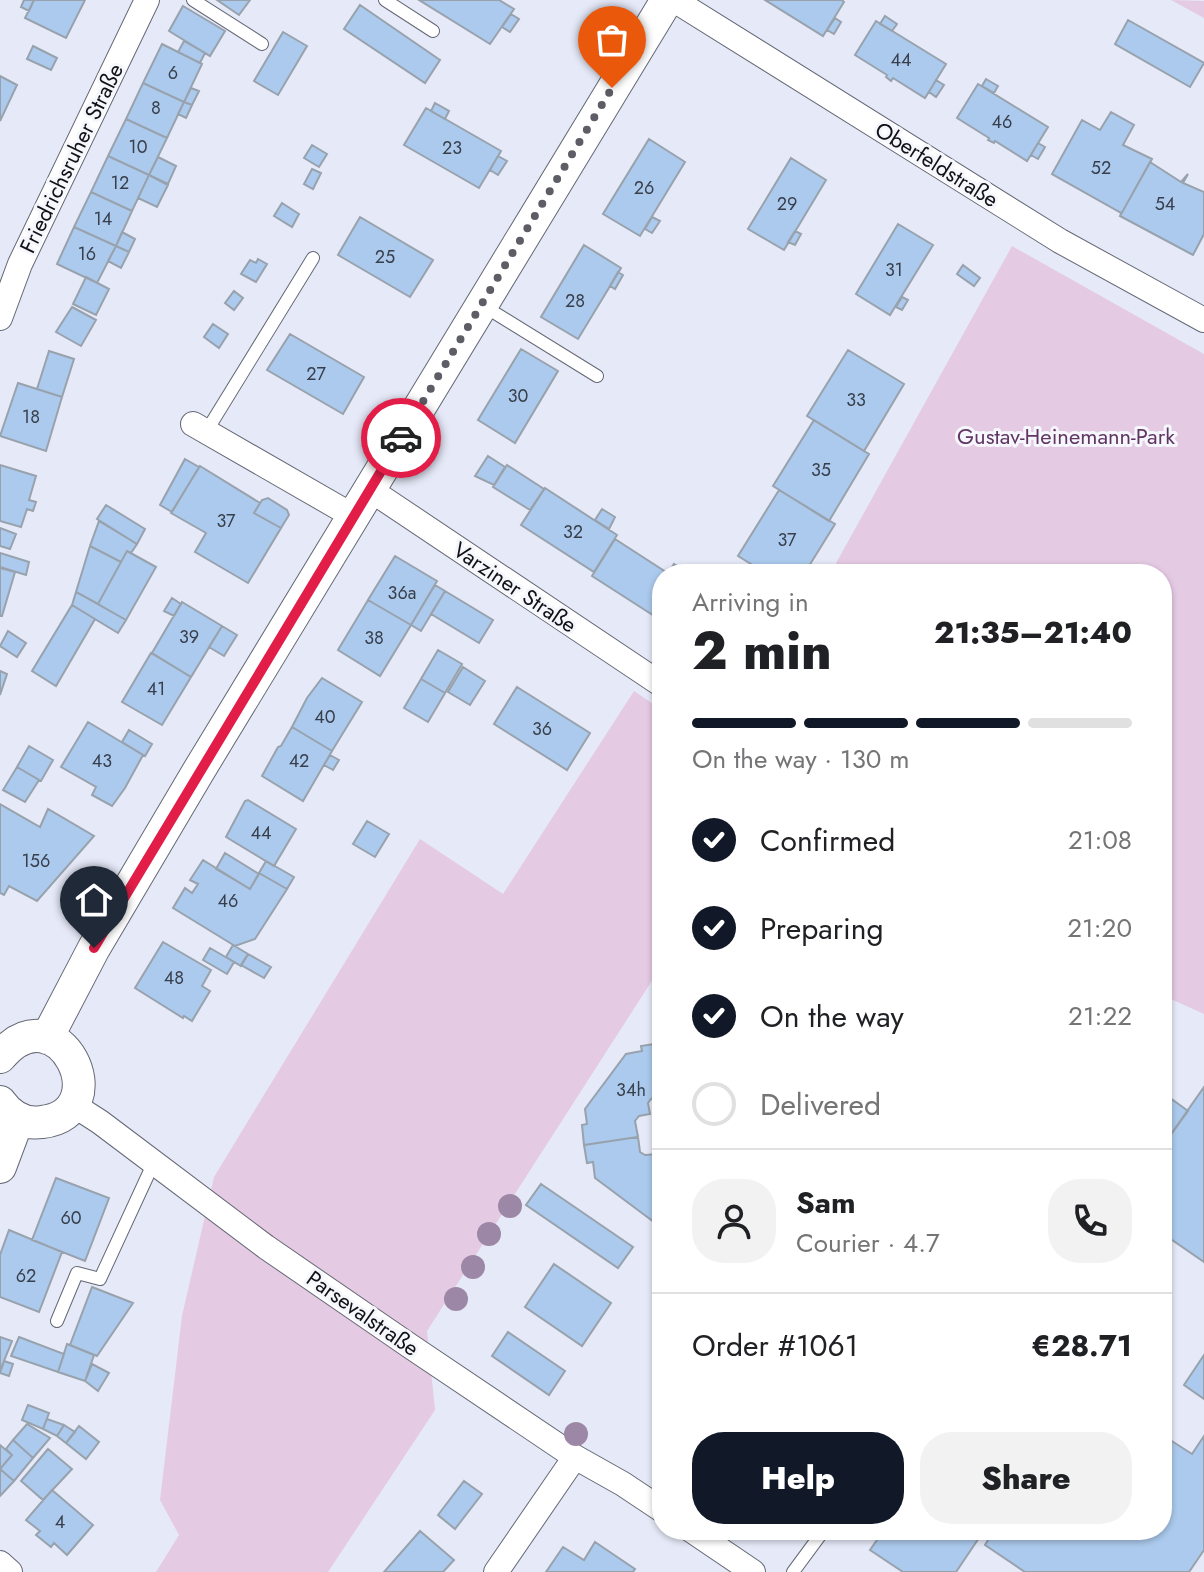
<!DOCTYPE html>
<html lang="en">
<head>
<meta charset="utf-8">
<style>
	body { margin:0; font-family:Jost,sans-serif; background:#f2f2f2; color:#202124; height:100vh; display:flex; flex-direction:column; font-size:30px; white-space:nowrap }
	* { box-sizing:border-box; margin:0 }
	p { font-size:26px; color:#757577 }
	.icon { flex:none; width:44px; height:44px; fill:none; stroke:currentColor; stroke-width:2; stroke-linecap:round; stroke-linejoin:round }
	.map { position:relative; flex:1; overflow:hidden }
	.sheet { position:absolute; left:652px; top:564px; width:520px; height:976px; display:flex; flex-direction:column; background:#fff; border-radius:32px; box-shadow:0 2px 6px #0004 }
	.sheet>* { flex:none }
	.pin { position:absolute; display:grid; place-items:center; width:68px; height:68px; color:#fff; margin:-82px -34px; border-radius:50% 50% 50% 0; rotate:-45deg; box-shadow:0 0 8px #0007 }
	.pin .icon { rotate:45deg }
	.courier { position:absolute; display:grid; place-items:center; width:80px; height:80px; margin:-40px; border:6px solid #e11d48; border-radius:50%; background:#fff; color:#222; box-shadow:0 2px 10px #0007 }
	.overview em { font-style:normal; font-weight:800 }
	.overview div { display:flex; flex-direction:column-reverse }
	.overview { display:flex; align-items:center; justify-content:space-between; height:136px; padding:0 40px }
	h1 { font-size:52px; font-weight:800; line-height:60px }
	.bar { display:grid; grid-template-columns:repeat(4,1fr); gap:12px 8px; align-content:center; height:96px; padding:0 40px }
	.bar i { height:10px; border-radius:6px; background:#e0e0e0 }
	.bar .current { background:#111827 }
	.bar p { grid-column:span 4 }
	.line { display:flex; align-items:center; gap:20px; padding:0 40px; border-top:2px solid #e0e0e0 }
	.line div { flex:1 }
	.round { display:grid; place-items:center; flex:none; width:84px; height:84px; border-radius:32px; background:#f2f2f2 }
	ol { padding:0 40px; list-style:none }
	li { display:flex; align-items:center; gap:24px; height:88px }
	li p { margin-inline-start:auto }
	li .icon { padding:8px; border-radius:50%; background:#111827; color:#fff; stroke-width:4 }
	li:last-child { color:#757577 }
	li i { width:44px; height:44px; border:4px solid #e0e0e0; border-radius:50% }
	.cta { display:flex; gap:16px; margin-top:auto; padding:16px 40px }
	.cta a { flex:1; height:92px; border-radius:32px; background:#111827; color:#fff; font-size:32px; font-weight:800; line-height:92px; text-align:center }
	.cta a+a { background:#f2f2f2; color:#202124 }
	.map>svg:first-child { display:block }
	.green { fill:#e5cae4 }
	.building { fill:#accaed; stroke:#98a2ad; stroke-width:2 }
	.lines { fill:none; stroke-linecap:round; stroke-linejoin:round }
	.service-casing { stroke:#656874; stroke-width:14 }
	.minor-casing { stroke:#656874; stroke-width:26 }
	.tertiary-casing { stroke:#656874; stroke-width:34 }
	.service { stroke:#fff; stroke-width:12 }
	.minor { stroke:#fff; stroke-width:24 }
	.tertiary { stroke:#fff; stroke-width:32 }
	.tree { fill:#9d87a6 }
	.done { stroke:#5c5d65; stroke-width:8; stroke-dasharray:0 14.4 }
	.route { stroke:#e11d48; stroke-width:10 }
	.labels { text-anchor:middle; dominant-baseline:central; stroke-width:6; stroke-linejoin:round; paint-order:stroke }
	.number-label { font-size:18px; fill:#383f4c }
	.street-label { font-size:22px; fill:#111116; stroke:#f6f7fd }
	.park-label { font-size:22px; fill:#613663; stroke:#f6f7fd }
</style>
</head>
<body>
<div class="map">
<svg width="1204" height="1572" viewBox="0 0 1204 1572">
	<rect width="100%" height="100%" fill="#e6e9f8"/>
	<path class="green" d="M1171,0L1204,1V18Z
		M1012,246L1204,354V1014L1162,995V574H830Z
		M634,691L662,710V965L427,1331L435,1410L328,1572H156L179,1535L160,1500L182,1316L214,1177L420,839L503,894Z"/>
	<path class="building" d="M24,0H34L29,11L21,7Z
		M34,0H85L66,38L25,18Z
		M217,0H250L239,15Z
		M419,0H499L514,9L490,44Z
		M765,0H842L844,2L823,36Z
		M360,5L440,60L425,83L344,29Z
		M183,6L225,31L210,56L169,31Z
		M511,14L519,19L510,32L502,27Z
		M885,16L897,24L892,31L880,24Z
		M835,18L841,22L834,34L827,30Z
		M1128,20L1204,63L1190,87L1115,44Z
		M876,21L946,64L925,98L893,78L891,81L886,77L887,75L855,55Z
		M283,32L307,46L278,95L254,81Z
		M184,41L205,53L200,63L178,52Z
		M162,44L202,64L184,102L143,83Z
		M33,46L57,58L51,70L27,59Z
		M0,76L17,85L0,121Z
		M986,79L998,86L994,93L982,86Z
		M936,80L944,85L936,97L929,92Z
		M143,83L184,102L167,138L126,119Z
		M978,84L1048,127L1027,161L995,141L994,143L988,140L989,138L957,118Z
		M191,88L199,91L192,105L184,102Z
		M184,102L192,105L186,118L178,114Z
		M435,103L449,111L445,119L431,111Z
		M426,108L501,151L479,188L404,145Z
		M1111,112L1134,125L1123,145L1152,159L1120,216L1121,213L1052,174L1082,120L1100,130Z
		M126,119L167,138L149,175L108,156Z
		M649,139L685,162L640,236L603,214Z
		M1038,143L1045,147L1038,159L1031,155Z
		M312,145L327,154L319,167L304,158Z
		M108,156L149,175L132,211L91,192Z
		M498,156L507,161L498,175L490,170Z
		M158,157L176,166L168,184L149,175Z
		M791,158L826,180L784,250L748,229Z
		M1150,162L1181,182L1188,174L1183,183L1204,192V234L1193,255L1120,216Z
		M312,169L321,173L313,189L304,184Z
		M149,175L168,185L157,207L138,198Z
		M91,192L132,211L116,246L74,227Z
		M282,203L299,214L292,227L274,216Z
		M360,217L433,260L410,297L338,255Z
		M652,217L660,221L652,233L645,229Z
		M898,224L933,245L890,315L856,294Z
		M74,227L116,246L97,283L57,264Z
		M795,231L801,234L795,245L788,242Z
		M122,232L135,239L129,252L116,246Z
		M584,245L621,268L578,339L541,317Z
		M116,246L129,252L121,268L108,261Z
		M258,259L267,264L256,282L241,274L250,260L256,263Z
		M963,265L980,278L974,286L957,274Z
		M618,272L623,275L615,289L610,286Z
		M86,277L109,289L96,315L73,304Z
		M234,291L243,298L234,310L225,303Z
		M902,297L908,300L902,310L896,307Z
		M72,307L96,320L81,346L56,332Z
		M213,324L228,334L219,348L204,337Z
		M290,334L364,377L343,414L267,370Z
		M521,349L558,371L515,443L478,420Z
		M848,350L904,384L864,451L807,416Z
		M49,351L74,359L62,397L37,389Z
		M18,383L62,397L46,451L0,436Z
		M814,420L869,454L829,521L773,486Z
		M488,456L505,467L494,485L475,476Z
		M185,459L199,467L172,512L160,505Z
		M0,465L36,476L29,500L36,502L33,511L27,509L21,527L0,521Z
		M507,465L544,489L530,510L493,487Z
		M200,466L260,503L254,513L281,528L248,583L195,552L206,533L171,513Z
		M545,488L617,535L594,572L521,525Z
		M779,490L835,524L804,574H767L738,556Z
		M268,498L287,510L289,515L281,528L254,513L262,500Z
		M106,505L145,529L137,544L97,519Z
		M602,509L615,517L609,529L595,520Z
		M99,521L137,544L131,553L127,551L121,562L90,546Z
		M0,528L16,534L10,549L0,546Z
		M615,539L669,574H662V621L592,576Z
		M90,546L121,562L98,604L76,592Z
		M127,551L156,567L126,620L98,604Z
		M0,553L29,562L26,575L0,567Z
		M395,556L437,581L411,625L368,600Z
		M674,564L687,572L686,574H668Z
		M0,568L15,572L2,616H0Z
		M435,585L445,591L421,631L411,625Z
		M445,591L493,620L479,643L431,614Z
		M76,592L126,620L118,633L72,605Z
		M172,598L181,604L174,616L164,611Z
		M368,600L411,625L380,676L338,650Z
		M182,602L222,626L191,677L152,653Z
		M72,605L95,619L56,686L32,671Z
		M222,626L237,635L224,656L209,647Z
		M8,631L26,643L17,657L0,646Z
		M438,650L462,664L445,693L421,679Z
		M151,653L191,677L162,725L122,702Z
		M463,667L485,681L470,705L448,692Z
		M0,671L7,674L0,695Z
		M322,678L362,702L332,751L292,727L307,698Z
		M421,679L445,693L428,722L404,708Z
		M517,687L590,733L567,770L494,724Z
		M88,722L143,755L125,788L112,806L92,795L96,787L61,767Z
		M292,727L332,751L303,801L262,776L278,747L281,746Z
		M129,730L152,744L145,756L122,742Z
		M29,746L53,760L41,781L17,767Z
		M330,755L339,760L333,770L324,765Z
		M17,767L39,780L25,802L3,790Z
		M248,800L296,829L274,866L226,837L245,801Z
		M0,804L40,827L48,809L94,836L37,901L9,886L4,895L0,893Z
		M367,821L389,834L375,857L353,844Z
		M225,853L259,874L250,889L216,869Z
		M203,860L250,889L259,873L287,889L255,939L235,946L173,908L185,888L192,893L198,884L190,880Z
		M266,861L294,877L287,889L259,873Z
		M163,942L211,970L202,986L210,991L192,1021L184,1016L183,1018L135,988Z
		M233,945L248,954L241,966L226,957Z
		M210,948L234,962L227,974L203,960Z
		M248,954L271,967L264,978L241,965Z
		M661,1043L662,1097L651,1099L648,1103L650,1114L639,1116L635,1121L638,1137L584,1145L582,1125L587,1124L585,1109L626,1054L642,1051L641,1046Z
		M1204,1087V1262L1162,1233V1147Z
		M1162,1092L1188,1111L1162,1147Z
		M638,1137L640,1152L645,1155L657,1154L658,1165L662,1168V1228L595,1178L593,1162L587,1163L584,1145Z
		M56,1178L109,1198L85,1261L32,1240Z
		M541,1184L633,1247L618,1268L526,1205Z
		M9,1230L62,1252L39,1312L0,1297V1255Z
		M554,1264L611,1303L582,1346L525,1307Z
		M92,1287L133,1303L97,1356L70,1345Z
		M508,1332L565,1371L549,1395L492,1356Z
		M0,1337L12,1341L0,1371Z
		M19,1337L64,1354L58,1372L11,1356Z
		M67,1344L94,1355L85,1381L58,1372Z
		M1204,1355V1399L1184,1385Z
		M4,1361L13,1364L9,1376L0,1373Z
		M92,1364L109,1373L98,1391L85,1381Z
		M28,1405L49,1413L43,1429L22,1420Z
		M47,1419L64,1425L57,1436L43,1429Z
		M27,1424L50,1438L33,1458L13,1440Z
		M64,1425L75,1432L66,1443L57,1436Z
		M79,1426L99,1442L86,1459L66,1443Z
		M1204,1436V1550L1189,1572H1025L985,1545L988,1540L981,1535L956,1572H903L870,1550L884,1530H1162V1445L1167,1438L1192,1454Z
		M13,1440L33,1458L14,1481L0,1469L12,1455L6,1449Z
		M0,1445L12,1455L0,1469Z
		M48,1449L72,1469L43,1500L21,1481Z
		M0,1469L14,1481L0,1496Z
		M464,1481L482,1494L455,1529L438,1515Z
		M52,1490L93,1525L67,1555L54,1543L51,1547L36,1535L40,1531L26,1520Z
		M420,1531L454,1560L443,1572H384Z
		M595,1542L635,1569L633,1572H546L563,1547L584,1560Z"/>
	<g class="lines">
		<g class="service-casing">
			<path id="service" d="M193,0L262,44
				M385,0L433,31
				M482,305L597,376
				M206,432L313,258
				M57,1321L77,1273L100,1279L154,1162
				M793,1572L824,1530"/>
		</g>
		<g class="minor-casing">
			<path id="minor" d="M674,0L1060,241L1204,320
				M0,318L20,264L147,0
				M193,424L353,516
				M369,489L662,685
				M72,1104L100,1122L266,1247L410,1346L575,1457L623,1484L662,1510
				M691,1530L753,1572
				M0,1563L10,1572
				M496,1572L575,1457"/>
		</g>
		<g class="tertiary-casing">
			<path id="tertiary" d="M47,1038L94,948L198,772L667,0
				M0,1057C58,987 120,1113 42,1122C24,1125 10,1116 0,1102
				M0,1167L18,1119"/>
		</g>
		<use href="#service" class="service"/>
		<use href="#minor" class="minor"/>
		<use href="#tertiary" class="tertiary"/>
	</g>
	<g class="tree">
		<circle cx="510" cy="1206" r="12"/>
		<circle cx="489" cy="1234" r="12"/>
		<circle cx="473" cy="1267" r="12"/>
		<circle cx="456" cy="1299" r="12"/>
		<circle cx="576" cy="1434" r="12"/>
	</g>
	<g class="lines">
		<path class="done" d="M401,438L612,88"/>
		<path class="route" d="M94,948L401,438"/>
	</g>
	<g class="labels">
		<g class="number-label">
			<text x="901" y="60">44</text>
			<text x="173" y="73">6</text>
			<text x="156" y="108">8</text>
			<text x="1002" y="122">46</text>
			<text x="138" y="147">10</text>
			<text x="452" y="148">23</text>
			<text x="1101" y="168">52</text>
			<text x="120" y="183">12</text>
			<text x="644" y="188">26</text>
			<text x="787" y="204">29</text>
			<text x="1165" y="204">54</text>
			<text x="103" y="219">14</text>
			<text x="87" y="254">16</text>
			<text x="385" y="257">25</text>
			<text x="894" y="270">31</text>
			<text x="575" y="301">28</text>
			<text x="316" y="374">27</text>
			<text x="518" y="396">30</text>
			<text x="856" y="400">33</text>
			<text x="31" y="417">18</text>
			<text x="821" y="470">35</text>
			<text x="226" y="521">37</text>
			<text x="573" y="532">32</text>
			<text x="787" y="540">37</text>
			<text x="402" y="593">36a</text>
			<text x="189" y="637">39</text>
			<text x="374" y="638">38</text>
			<text x="156" y="689">41</text>
			<text x="325" y="717">40</text>
			<text x="542" y="729">36</text>
			<text x="102" y="761">43</text>
			<text x="299" y="761">42</text>
			<text x="261" y="833">44</text>
			<text x="36" y="861">156</text>
			<text x="228" y="901">46</text>
			<text x="174" y="978">48</text>
			<text x="631" y="1090">34h</text>
			<text x="71" y="1218">60</text>
			<text x="26" y="1276">62</text>
			<text x="60" y="1522">4</text>
		</g>
		<g class="street-label">
			<text transform="translate(71 158) rotate(-64)">Friedrichsruher Straße</text>
			<text transform="translate(937 164) rotate(32)">Oberfeldstraße</text>
			<text transform="translate(515 587) rotate(34)">Varziner Straße</text>
			<text transform="translate(363 1313) rotate(35)">Parsevalstraße</text>
		</g>
		<g class="park-label">
			<text x="1066" y="436">Gustav-Heinemann-Park</text>
		</g>
	</g>
</svg>
<div class="pin" style="left:612px;top:88px;background:#ea580c"><svg class="icon" aria-label="bag" viewBox="0 0 24 24"><path d="M5 8h14l-1 12H6zM9 8a3 3 0 0 1 6 0"/></svg></div>
<div class="pin" style="left:94px;top:948px;background:#1f2937"><svg class="icon" aria-label="home" viewBox="0 0 24 24"><path d="M3 11l9-7 9 7M6 9v11h12V9"/></svg></div>
<div class="courier" style="left:401px;top:438px"><svg class="icon" aria-label="car" viewBox="0 0 24 24"><path d="M5 17H2v-5l4-1 3-4h7l3 4 3 1v5h-3M9 17h6M6 11h13"/><circle cx="7" cy="17" r="2"/><circle cx="17" cy="17" r="2"/></svg></div>
<section class="sheet">
<div class="overview"><div><h1>2 min</h1><p>Arriving in</p></div><em>21:35–21:40</em></div>
<div class="bar"><i class="current"></i><i class="current"></i><i class="current"></i><i></i><p>On the way · 130 m</p></div>
<ol>
<li><svg class="icon" aria-label="check" viewBox="0 0 24 24"><path d="M5 12l5 5 9-10"/></svg>Confirmed<p>21:08</p></li>
<li><svg class="icon" aria-label="check" viewBox="0 0 24 24"><path d="M5 12l5 5 9-10"/></svg>Preparing<p>21:20</p></li>
<li><svg class="icon" aria-label="check" viewBox="0 0 24 24"><path d="M5 12l5 5 9-10"/></svg>On the way<p>21:22</p></li>
<li><i></i>Delivered</li>
</ol>
<div class="line" style="height:144px"><a class="round"><svg class="icon" aria-label="person" viewBox="0 0 24 24"><circle cx="12" cy="8" r="4"/><path d="M4 21q1-7 8-7t8 7"/></svg></a><div><b>Sam</b><p>Courier · 4.7</p></div><a class="round"><svg class="icon" aria-label="phone" viewBox="0 0 24 24"><path d="M5 4h4l2 5-3 2q2 4 5 5l2-3 5 2v4C11 20 4 13 5 4z"/></svg></a></div>
<div class="line" style="height:104px"><div>Order #1061</div><b>€28.71</b></div>
<div class="cta"><a>Help</a><a>Share</a></div>
</section>
</div>
</body>
</html>
